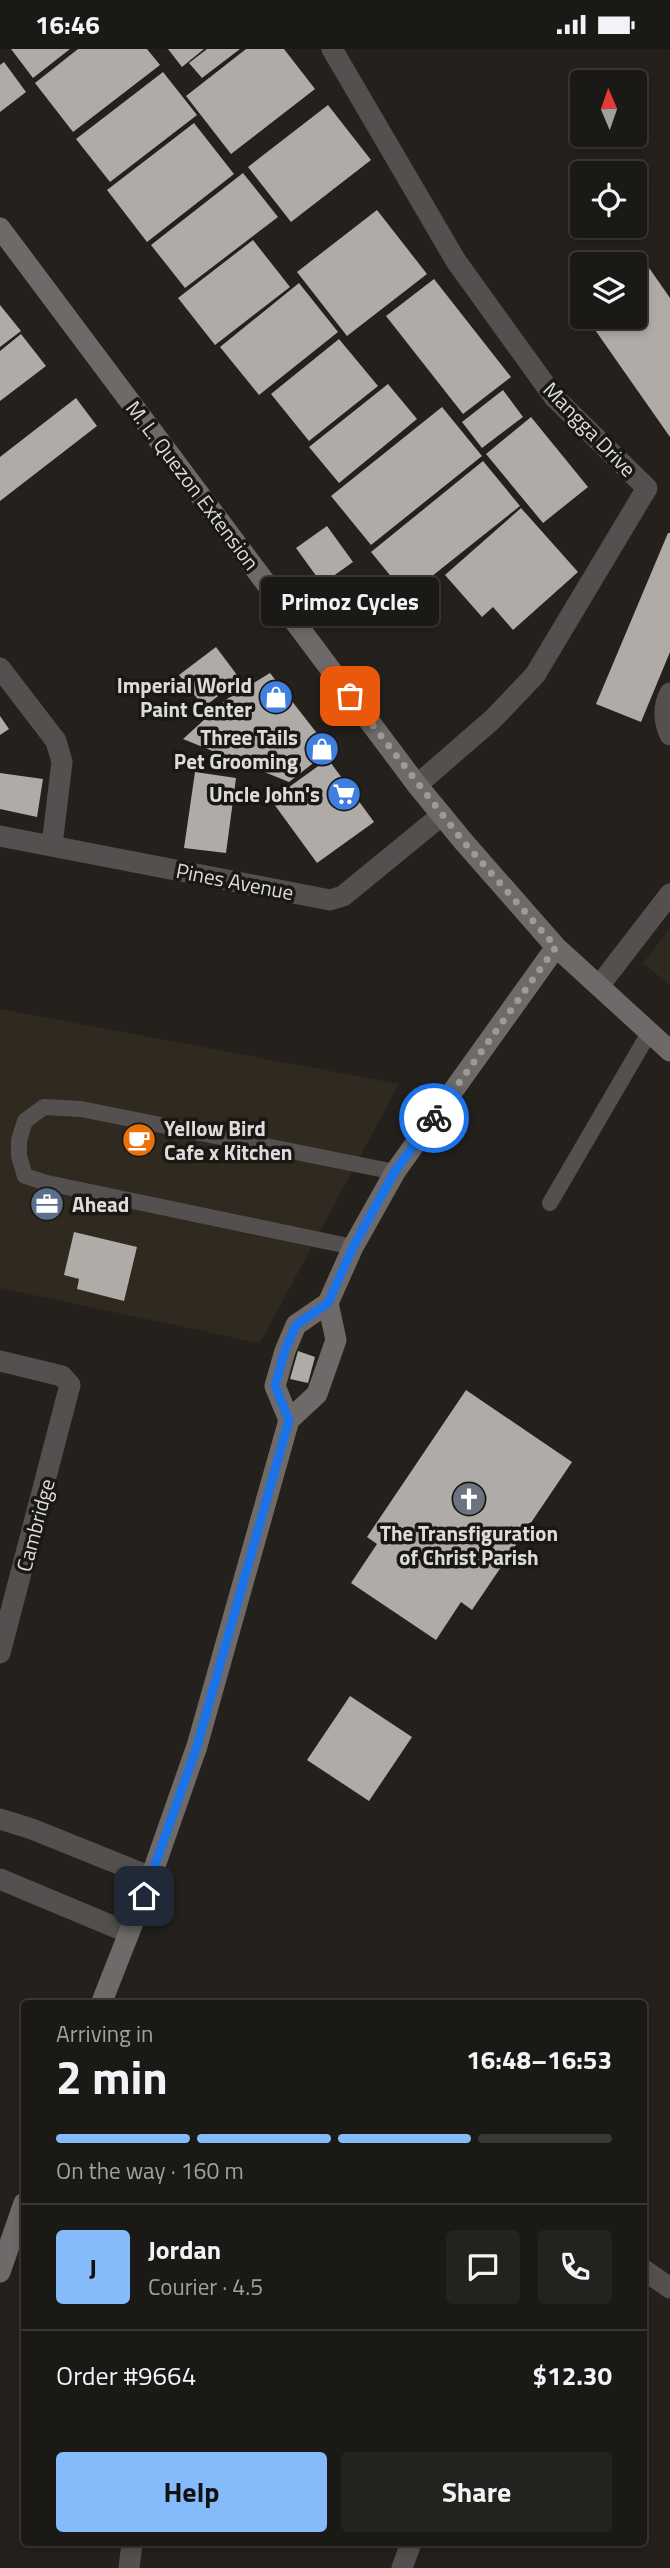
<!DOCTYPE html>
<html lang="en">
<head>
<meta charset="utf-8">
<style>
	body { margin:0; font-family:"Titillium Web",sans-serif; background:#24221f; color:#f1f3f6; height:100vh; display:flex; flex-direction:column; font-size:26px; white-space:nowrap }
	* { box-sizing:border-box; margin:0 }
	p { font-size:23px; color:#a0a0a1 }
	.icon { flex:none; width:38px; height:38px; fill:none; stroke:currentColor; stroke-width:2; stroke-linecap:round; stroke-linejoin:round }
	.map { position:relative; flex:1; overflow:hidden }
	.details { position:absolute; left:21px; top:1951px; width:626px; height:546px; display:flex; flex-direction:column; background:#1b1916; border-radius:7px; box-shadow:0 4px 10px #0003,0 0 0 2px #393835 }
	.details>* { flex:none }
	.needle { width:46px; rotate:358deg }
	.tools { position:absolute; left:570px; top:21px; display:grid; gap:14px }
	.tools a { display:grid; place-items:center; width:77px; height:77px; border-radius:7px; background:#1b1916; box-shadow:0 4px 10px #0003,0 0 0 2px #393835; font-size:35px }
	.pin { position:absolute; display:grid; place-items:center; width:60px; height:60px; color:#fff; margin:-30px; border-radius:14px; box-shadow:0 4px 10px #0006 }
	.courier { position:absolute; display:grid; place-items:center; width:70px; height:70px; margin:-35px; border:5px solid #1a73e8; border-radius:50%; background:#fff; color:#222; box-shadow:0 2px 9px #0007 }
	.bubble { position:absolute; height:49px; border-radius:7px; background:#1b1916; box-shadow:0 4px 10px #0003,0 0 0 2px #393835; font-size:23px; font-weight:700; line-height:49px; text-align:center }
	.headline em { font-style:normal; font-weight:700 }
	.headline div { display:flex; flex-direction:column-reverse }
	.headline { display:flex; align-items:center; justify-content:space-between; height:119px; padding:0 35px }
	h1 { font-size:46px; font-weight:700; line-height:52px }
	.bar { display:grid; grid-template-columns:repeat(4,1fr); gap:10px 7px; align-content:center; height:84px; padding:0 35px }
	.bar i { height:9px; border-radius:5px; background:#393835 }
	.bar .selected { background:#86bbfb }
	.bar p { grid-column:span 4 }
	.line { display:flex; align-items:center; gap:18px; padding:0 35px; border-top:2px solid #393835 }
	.line div { flex:1 }
	.round { display:grid; place-items:center; flex:none; width:74px; height:74px; border-radius:7px; background:#24221f }
	.cta { display:flex; gap:14px; margin-top:auto; padding:14px 35px }
	.cta a { flex:1; height:80px; border-radius:7px; background:#86bbfb; color:#111; font-size:28px; font-weight:700; line-height:80px; text-align:center }
	.cta a+a { background:#24221f; color:#f1f3f6 }
	.status { display:flex; justify-content:space-between; align-items:center; height:49px; padding:0 35px; background:#1b1916; direction:ltr }
	.status svg { height:19px; fill:currentColor }
	.map>svg:first-child { display:block }
	.built { fill:#302920 }
	.building { fill:#afaba6 }
	.lines { fill:none; stroke-linecap:round; stroke-linejoin:round }
	.lane { stroke:#53504f; stroke-width:16 }
	.street { stroke:#53504f; stroke-width:21 }
	.secondary { stroke:#6e6a69; stroke-width:21 }
	.done { stroke:#9d9b97; stroke-width:7; stroke-dasharray:0 12.6 }
	.route { stroke:#1a73e8; stroke-width:9 }
	.labels { text-anchor:middle; dominant-baseline:central; stroke-width:7; stroke-linejoin:round; paint-order:stroke }
	.street-label { font-size:21px; fill:#dedcd9; stroke:#1a1814 }
	.poi-label { font-size:21px; font-weight:bold; fill:#dedcd9; stroke:#1a1814; text-anchor:end }
</style>
</head>
<body>
<div class="status"><b>16:46</b><svg viewBox="0 0 49 12"><path d="M0 12V9h3v3zM5 12V6h3v6zM10 12V3h3v9zM15 12V0h3v12zM26 1h20v11H26zM47 4h2v5h-2z"/></svg></div>
<div class="map">
<svg width="670" height="2519" viewBox="0 0 670 2519">
	<rect width="100%" height="100%" fill="#24211d"/>
	<path class="built" d="M670,879V936L643,914Z
		M0,960L399,1035L260,1294L0,1239Z"/>
	<path class="building" d="M11,0H70L33,29Z
		M78,0H147L160,16L73,83L35,34Z
		M168,0H204L182,18Z
		M207,0H240L202,29L189,14Z
		M246,0H284L315,40L231,105L186,47Z
		M4,13L26,43L0,63V16Z
		M163,23L197,66L110,133L76,90Z
		M328,56L371,111L291,173L248,118Z
		M194,74L234,125L147,193L107,141Z
		M243,124L278,168L185,239L151,196Z
		M377,161L427,225L347,287L297,223Z
		M253,191L290,238L215,296L178,249Z
		M645,213L670,249V388L586,268H635V219Z
		M434,230L511,328L463,365L386,267Z
		M299,234L338,283L259,346L220,298Z
		M0,256L21,282L0,298Z
		M21,285L46,317L0,352V302Z
		M339,290L378,337L309,392L271,345Z
		M388,335L417,370L339,434L309,398Z
		M503,341L523,368L482,399L462,373Z
		M76,349L97,377L0,452V408Z
		M442,358L482,407L371,496L331,447Z
		M531,368L588,438L543,474L486,405Z
		M483,412L520,457L407,547L371,503Z
		M521,459L578,523L513,581L493,558L482,568L445,526Z
		M327,477L353,513L322,535L296,499Z
		M668,484H670V603L641,673L596,655Z
		M216,598L240,630L204,658L179,626Z
		M270,624L330,701L289,733L183,690L227,650Z
		M0,667L9,680L0,686Z
		M328,710L374,773L317,814L271,751Z
		M195,723L236,729L226,804L184,799Z
		M0,724L43,730L37,768L0,760Z
		M74,1183L137,1198L124,1252L77,1240L79,1230L64,1226Z
		M298,1302L315,1308L308,1334L290,1330Z
		M466,1341L572,1413L472,1561L461,1553L436,1591L351,1534L377,1495L367,1488Z
		M350,1647L412,1688L369,1752L307,1711Z"/>
	<g class="lines">
		<path class="lane" d="M550,1154L649,984
			M353,1198L47,1134L25,1127L19,1107V1091L25,1072L44,1058L81,1060L395,1123"/>
		<path class="street" d="M332,0L456,212L554,348L647,439L535,626L493,670L417,736
			M0,619L56,692L62,713L52,796
			M670,644C663,658 663,671 670,686
			M0,787L330,851L343,847L442,766
			M599,937L670,845
			M0,1312L62,1327L70,1336L0,1604
			M0,1770L32,1780L151,1828
			M0,1830L129,1884
			M644,2221L670,2239
			M129,2519L132,2494
			M402,2519L411,2494"/>
		<path class="secondary" d="M0,179L417,736L463,792L556,898L670,1002
			M289,1371L275,1337L285,1302L296,1276L328,1254L353,1198L395,1123L556,898
			M101,1955L151,1828L197,1697L289,1371L317,1345L336,1291L328,1254
			M0,2223L24,2154"/>
	</g>
	<g class="lines">
		<path class="done" d="M350,647L463,792L556,898L434,1069"/>
		<path class="route" d="M144,1847L197,1697L289,1371L275,1337L285,1301L296,1276L328,1254L353,1198L395,1122L434,1069"/>
	</g>
	<defs>
		<g id="shop-disc" transform="scale(1.75)"><circle r="9.5" fill="#3f7fe0" stroke="#1a1814"/><path d="M-5-2.5h2.3a2.7 3.5 0 0 1 5.4 0H5L5.5 6h-11ZM-1.5-2.5h3a1.5 2.3 0 0 0-3 0Z" fill="#fff"/></g>
		<g id="supermarket-disc" transform="scale(1.75)"><circle r="9.5" fill="#3f7fe0" stroke="#1a1814"/><path d="M-6-5.5h2.5l.6 2H6L4.5 2H-2.5L-4.4-4H-6ZM-1.5 3.2a1.3 1.3 0 1 0 .1 0ZM3 3.2a1.3 1.3 0 1 0 .1 0Z" fill="#fff"/></g>
		<g id="cafe-disc" transform="scale(1.75)"><circle r="9.5" fill="#e8710a" stroke="#1a1814"/><path d="M-5.5-4.5H6V0H3Q3 3.5 0 3.5H-2.5Q-5.5 3.5-5.5 0ZM3-3.2v2h1.7v-2ZM-6 4.5H4V6H-6Z" fill="#fff"/></g>
		<g id="office-disc" transform="scale(1.75)"><circle r="9.5" fill="#5c6f8a" stroke="#1a1814"/><path d="M-6-3h4V-5.5h4V-3h4V5H-6ZM-1-4.5V-3h2v-1.5ZM-6 0V1H6V0Z" fill="#fff"/></g>
		<g id="church-disc" transform="scale(1.75)"><circle r="9.5" fill="#6b7280" stroke="#1a1814"/><path d="M-1.2-6h2.4v3.5h3.3v2.4h-3.3V6h-2.4V-.1h-3.3v-2.4h3.3Z" fill="#fff"/></g>
	</defs>
	<g fill-rule="evenodd">
		<use href="#shop-disc" x="276" y="648"/>
		<use href="#shop-disc" x="322" y="700"/>
		<use href="#supermarket-disc" x="344" y="745"/>
		<use href="#cafe-disc" x="139" y="1091"/>
		<use href="#office-disc" x="47" y="1155"/>
		<use href="#church-disc" x="469" y="1450"/>
	</g>
	<g class="labels">
		<g class="street-label">
			<text transform="translate(590 380) rotate(46)">Mangga Drive</text>
			<text transform="translate(193 436) rotate(53)">M. L. Quezon Extension</text>
			<text transform="translate(235 832) rotate(11)">Pines Avenue</text>
			<text transform="translate(35 1476) rotate(-75)">Cambridge</text>
		</g>
		<g class="poi-label">
			<text x="252" y="636">Imperial World<tspan x="252" dy="24">Paint Center</tspan></text>
			<text x="298" y="688">Three Tails<tspan x="298" dy="24">Pet Grooming</tspan></text>
			<text x="320" y="745">Uncle John's</text>
			<text x="164" y="1079" text-anchor="start">Yellow Bird<tspan x="164" dy="24">Cafe x Kitchen</tspan></text>
			<text x="72" y="1155" text-anchor="start">Ahead</text>
			<text x="469" y="1484" text-anchor="middle">The Transfiguration<tspan x="469" dy="24">of Christ Parish</tspan></text>
		</g>
	</g>
</svg>
<div class="tools">
<a><svg class="needle" viewBox="-14 -14 28 28"><path d="M0-13l5 13h-10z" fill="#e53935"/><path d="M0 13l5-13h-10z" fill="#a0a0a1"/></svg></a>
<a><svg class="icon" aria-label="locate" viewBox="0 0 24 24"><circle cx="12" cy="12" r="6"/><path d="M12 2v4M12 18v4M2 12h4M18 12h4"/></svg></a>
<a><svg class="icon" aria-label="layers" viewBox="0 0 24 24"><path d="M12 4l9 5-9 5-9-5zM3 14l9 5 9-5"/></svg></a>
</div>
<div class="pin" style="left:350px;top:647px;background:#ea580c"><svg class="icon" aria-label="bag" viewBox="0 0 24 24"><path d="M5 8h14l-1 12H6zM9 8a3 3 0 0 1 6 0"/></svg></div>
<div class="pin" style="left:144px;top:1847px;background:#1f2937"><svg class="icon" aria-label="home" viewBox="0 0 24 24"><path d="M3 11l9-7 9 7M6 9v11h12V9"/></svg></div>
<div class="courier" style="left:434px;top:1069px"><svg class="icon" aria-label="bike" viewBox="0 0 24 24"><circle cx="6" cy="16" r="4"/><circle cx="18" cy="16" r="4"/><path d="M6 16l4-8h5l3 8M10 8l3 8H6M13 5h3"/></svg></div>
<div class="bubble" style="left:261px;top:528px;width:178px">Primoz Cycles</div>
<section class="details">
<div class="headline"><div><h1>2 min</h1><p>Arriving in</p></div><em>16:48–16:53</em></div>
<div class="bar"><i class="selected"></i><i class="selected"></i><i class="selected"></i><i></i><p>On the way · 160 m</p></div>
<div class="line" style="height:126px"><b class="round" style="background:#86bbfb;color:#111">J</b><div><b>Jordan</b><p>Courier · 4.5</p></div><a class="round"><svg class="icon" aria-label="chat" viewBox="0 0 24 24"><path d="M4 5h16v11H9l-5 4z"/></svg></a><a class="round"><svg class="icon" aria-label="phone" viewBox="0 0 24 24"><path d="M5 4h4l2 5-3 2q2 4 5 5l2-3 5 2v4C11 20 4 13 5 4z"/></svg></a></div>
<div class="line" style="height:91px"><div>Order #9664</div><b>$12.30</b></div>
<div class="cta"><a>Help</a><a>Share</a></div>
</section>
</div>
</body>
</html>
